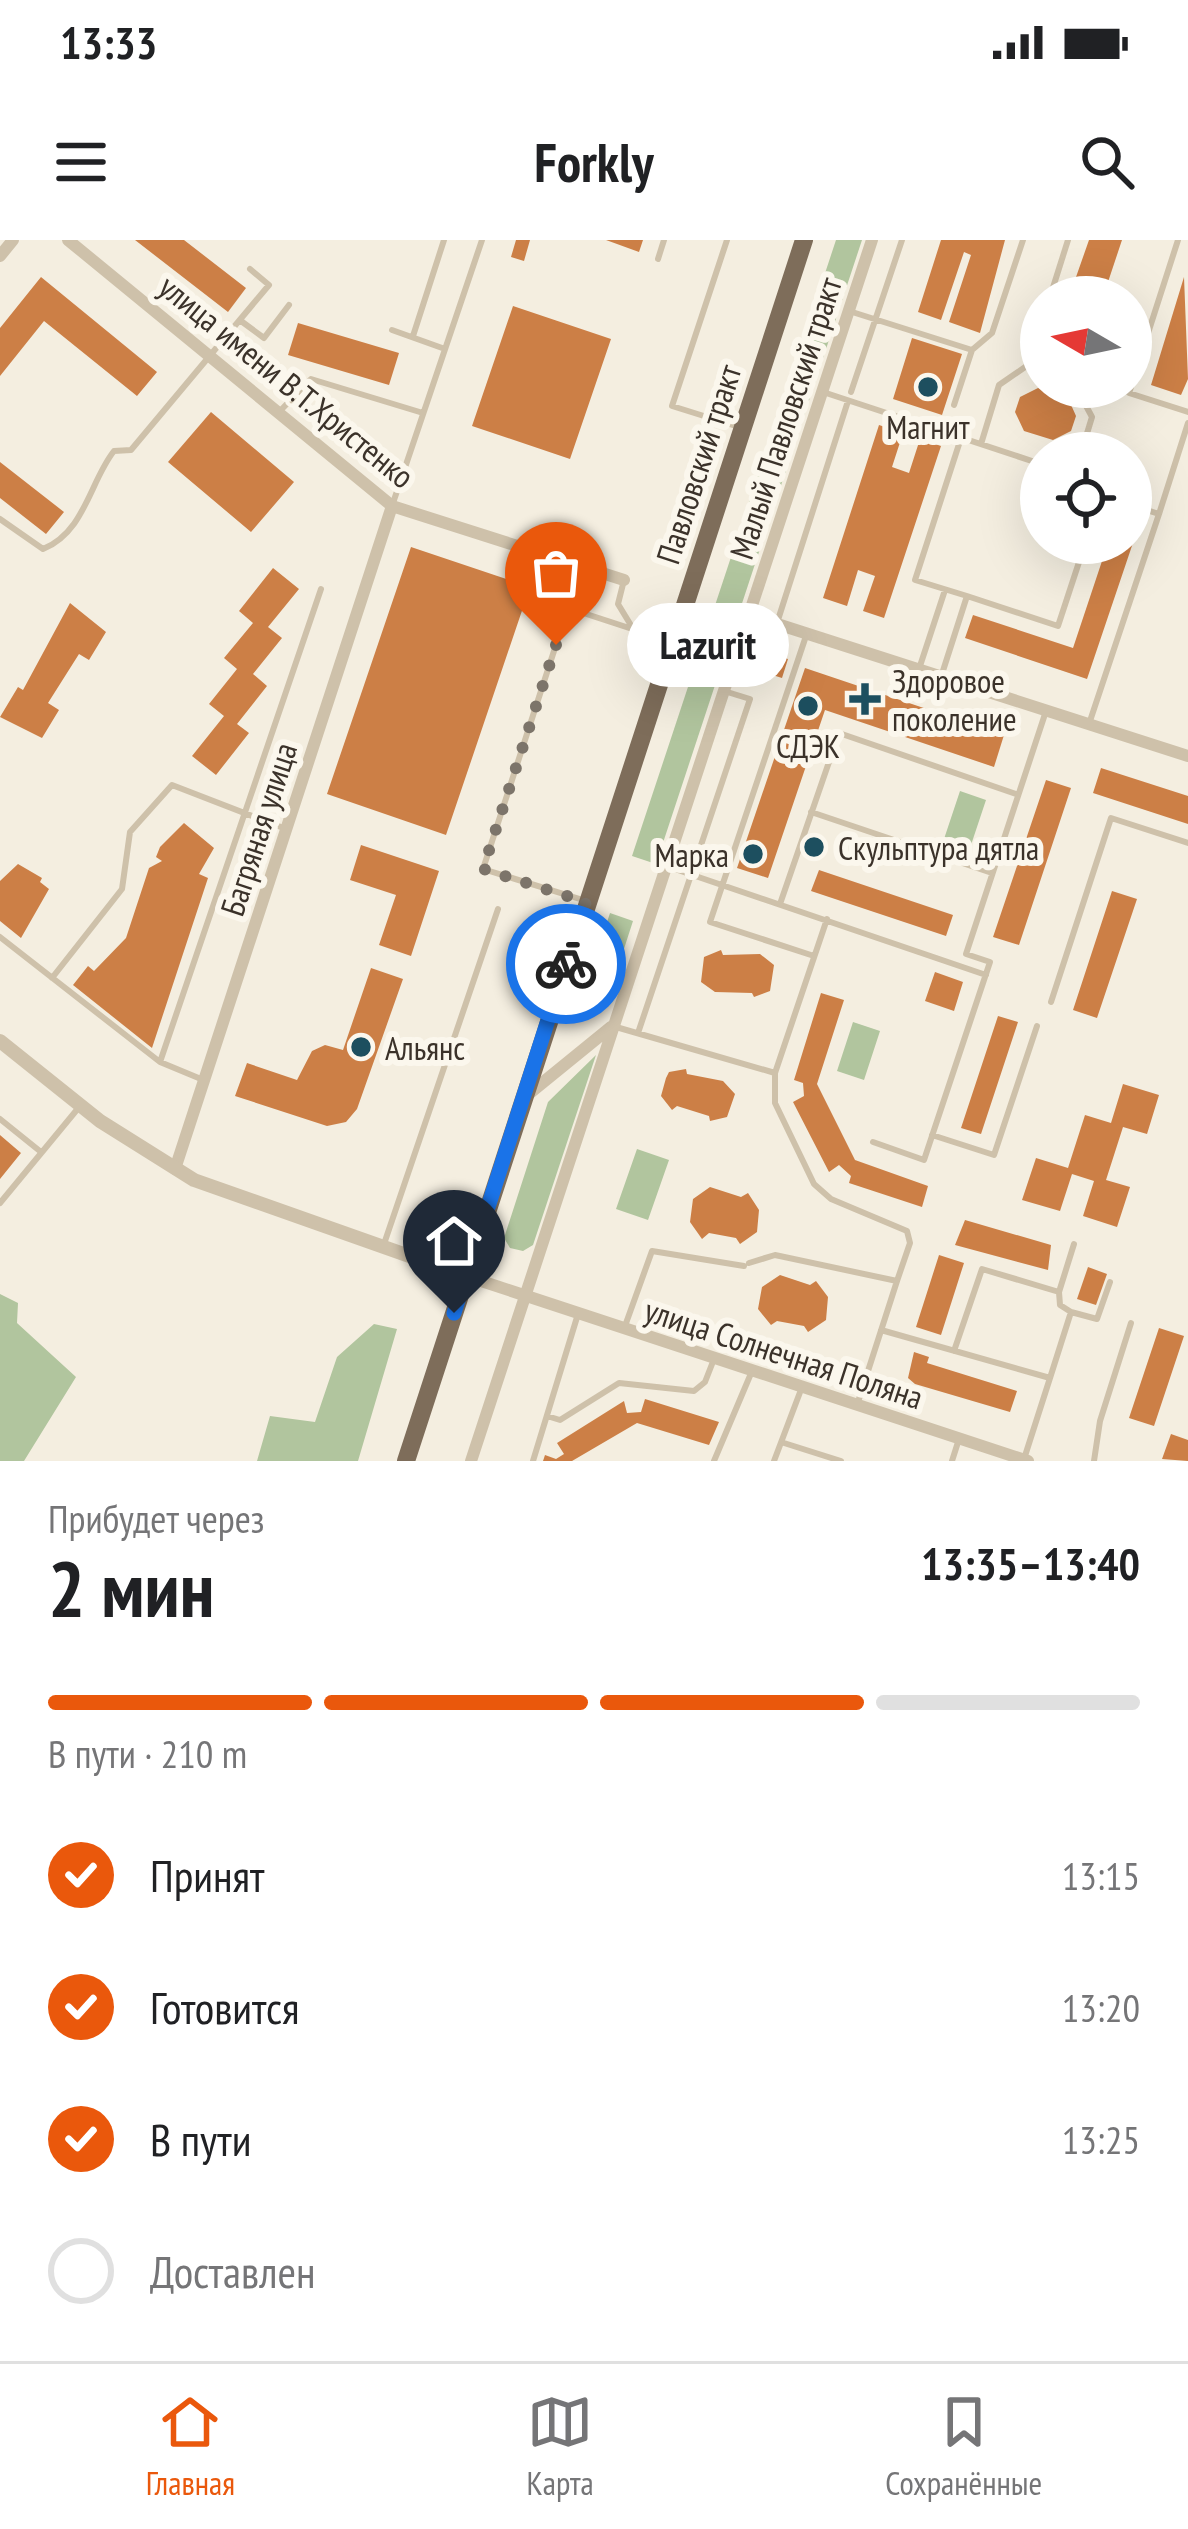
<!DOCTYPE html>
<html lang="ru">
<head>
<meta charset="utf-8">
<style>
	body { margin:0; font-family:"PT Sans Narrow",sans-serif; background:#f2f2f2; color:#202124; height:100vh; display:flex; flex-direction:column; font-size:45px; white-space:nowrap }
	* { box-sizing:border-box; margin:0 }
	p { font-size:39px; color:#757577 }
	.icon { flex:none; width:66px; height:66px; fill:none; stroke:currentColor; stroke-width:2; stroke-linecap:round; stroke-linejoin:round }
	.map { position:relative; height:1221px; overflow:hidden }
	.details { display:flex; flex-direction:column; background:#fff; flex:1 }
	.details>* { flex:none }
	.needle { width:78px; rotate:279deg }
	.fabs { position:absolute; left:1020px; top:36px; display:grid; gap:24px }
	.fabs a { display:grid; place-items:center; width:132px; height:132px; border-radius:50%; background:#fff; box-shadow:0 12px 48px #0002; font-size:60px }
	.pin { position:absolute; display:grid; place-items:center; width:102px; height:102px; color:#fff; margin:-123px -51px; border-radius:50% 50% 50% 0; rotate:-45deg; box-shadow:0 0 12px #0007 }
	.pin .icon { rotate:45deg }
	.courier { position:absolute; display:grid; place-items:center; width:120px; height:120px; margin:-60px; border:9px solid #1a73e8; border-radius:50%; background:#fff; color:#222; box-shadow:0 3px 15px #0007 }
	.bubble { position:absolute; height:84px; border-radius:42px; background:#fff; box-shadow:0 12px 48px #0002; font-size:39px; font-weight:700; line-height:84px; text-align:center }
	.head em { font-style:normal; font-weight:700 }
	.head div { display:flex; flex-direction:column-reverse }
	.head { display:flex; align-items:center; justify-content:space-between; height:204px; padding:0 48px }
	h1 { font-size:78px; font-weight:700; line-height:90px }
	.bar { display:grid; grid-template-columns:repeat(4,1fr); gap:18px 12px; align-content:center; height:144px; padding:0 48px }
	.bar i { height:15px; border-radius:9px; background:#e0e0e0 }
	.bar .current { background:#ea580c }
	.bar p { grid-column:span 4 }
	ol { padding:0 48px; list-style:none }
	li { display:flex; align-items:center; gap:36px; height:132px }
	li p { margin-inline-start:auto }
	li .icon { padding:12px; border-radius:50%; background:#ea580c; color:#fff; stroke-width:4 }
	li:last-child { color:#757577 }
	li i { width:66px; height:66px; border:6px solid #e0e0e0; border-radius:50% }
	.status { display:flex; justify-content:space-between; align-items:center; height:84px; padding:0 60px; background:#fff; direction:ltr }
	.status svg { height:33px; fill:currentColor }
	header { display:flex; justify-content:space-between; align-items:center; height:156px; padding:0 48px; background:#fff; font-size:54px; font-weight:700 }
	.tabs { display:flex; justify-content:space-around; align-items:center; height:168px; border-top:3px solid #e0e0e0; background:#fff; font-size:33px; color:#757577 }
	.tabs a { display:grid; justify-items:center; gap:6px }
	.tabs .current { color:#ea580c }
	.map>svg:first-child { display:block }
	.green { fill:#b1c59e }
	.building { fill:#cc7f46 }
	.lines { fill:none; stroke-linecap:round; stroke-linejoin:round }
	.service { stroke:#cec1aa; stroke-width:6 }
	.minor { stroke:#cec1aa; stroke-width:12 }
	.tertiary { stroke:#cec1aa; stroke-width:14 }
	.primary { stroke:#7e6d5a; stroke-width:18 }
	.done { stroke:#7c746a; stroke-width:12; stroke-dasharray:0 21.6 }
	.route { stroke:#1a73e8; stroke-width:15 }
	.poi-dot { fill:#1d4f5f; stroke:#fbf7ed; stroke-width:4.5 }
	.labels { text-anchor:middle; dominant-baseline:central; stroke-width:12; stroke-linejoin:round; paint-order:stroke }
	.street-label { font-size:33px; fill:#3b322a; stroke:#fbf7ed }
	.poi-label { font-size:33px; fill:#3b322a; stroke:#fbf7ed; text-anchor:start }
</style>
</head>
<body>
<div class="status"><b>13:33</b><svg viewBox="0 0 49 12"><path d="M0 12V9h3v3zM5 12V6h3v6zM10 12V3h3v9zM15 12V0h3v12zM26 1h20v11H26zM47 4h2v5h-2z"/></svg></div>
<header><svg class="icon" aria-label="menu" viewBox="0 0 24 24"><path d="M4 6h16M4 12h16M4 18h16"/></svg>Forkly<svg class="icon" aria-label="search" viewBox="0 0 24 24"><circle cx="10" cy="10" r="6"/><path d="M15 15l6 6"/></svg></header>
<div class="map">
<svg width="1188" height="1221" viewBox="0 0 1188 1221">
	<rect width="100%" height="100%" fill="#f4eee0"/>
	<path class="green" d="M836,0H862L656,624L632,616Z
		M960,551L986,560L969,611L943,602Z
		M610,673L633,681L610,752L583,756Z
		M853,782L880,791L864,840L837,831Z
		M596,815L533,1005L523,1011L510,1008L504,998L548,862Z
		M637,909L669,920L648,980L616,969Z
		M0,1054L18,1063L17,1083L76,1137L24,1221H0Z
		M374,1084L397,1089L358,1221H257L270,1176L315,1182L337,1117Z"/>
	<path class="building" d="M135,0H184L246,48L228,72Z
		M516,0H530L524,21L511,17Z
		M606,0H643L639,12Z
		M941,0H1005L980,93L949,82L971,15L964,12L941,80L918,72Z
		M1089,0H1122L1103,57H1069Z
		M41,37L157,132L137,156L44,81L0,136V88Z
		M1184,37L1188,139L1181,155L1151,145Z
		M513,66L611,99L570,219L472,186Z
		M298,83L399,113L389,145L288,115Z
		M912,98L962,114L942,175L893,159Z
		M1038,148L1068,158L1076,176L1071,191L1053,200L1024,191L1015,172L1020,157Z
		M211,172L294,242L251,292L168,222Z
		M879,185L903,193L892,227L909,233L920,199L941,206L884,378L863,371L875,336L858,330L847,366L823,358Z
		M0,222L64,272L46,294L0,258Z
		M1131,282L1139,285L1087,439L965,398L973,375L1073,408L1108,303H1131Z
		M411,307L530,347L446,595L327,554Z
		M273,328L299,349L268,387L282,398L253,434L267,446L237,484L249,493L216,535L192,516L224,476L209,464L237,429L224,418L253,383L239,371Z
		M70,363L106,392L89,420L79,414L48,463L59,470L42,498L0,477L18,447L23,450Z
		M769,413L788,419L782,438L763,432Z
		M805,428L1004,495L994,527L825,470L768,638L737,628Z
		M1101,528L1188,556V584L1093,553Z
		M1046,540L1071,548L1019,705L993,697Z
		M184,583L214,608L199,634L208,638L152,808L73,745L88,726L94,731L126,698L149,628L162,621L156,617L160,607Z
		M361,605L439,631L411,716L379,705L396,655L350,640Z
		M18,624L42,638L40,642L49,649L21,698L0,681V641Z
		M819,630L953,675L946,696L811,651Z
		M1112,651L1137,659L1097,778L1073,770Z
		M721,710L723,715L760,714L774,725L770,751L754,757L752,753L715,752L701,742L704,717Z
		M371,728L403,739L357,869L346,882L327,886L235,856L247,823L297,840L312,811L325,805L343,810Z
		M935,732L963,742L954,771L925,761Z
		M821,753L844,760L817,844L855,920L928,946L922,967L849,943L851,936L839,925L829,932L793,862L804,856L803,843L794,840Z
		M998,776L1018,782L981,894L961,888Z
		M686,829L687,834L723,841L735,854L727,877L710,881L709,876L677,866L672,870L661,856L666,838L669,832Z
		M1123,844L1159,855L1147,894L1123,887L1106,940L1130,947L1117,987L1083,976L1094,941L1072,934L1060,971L1022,960L1036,918L1068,928L1085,875L1111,883Z
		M0,895L21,913L0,939Z
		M710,947L741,957L748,953L759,970L757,992L740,1004L736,998L709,993L702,999L690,982L693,959Z
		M965,980L1051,1005L1048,1030L955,1005Z
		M939,1015L964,1023L941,1095L916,1087Z
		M1088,1027L1107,1034L1096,1065L1077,1059Z
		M780,1035L810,1045L816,1041L828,1057L826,1080L808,1092L804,1086L777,1081L771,1085L758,1069L762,1047Z
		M1159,1088L1184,1096L1154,1186L1129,1178Z
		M914,1112L929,1117L927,1123L1017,1151L1010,1172L915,1144L908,1138Z
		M645,1159L719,1182L709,1205L637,1183L572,1221H543L545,1215L556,1219L564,1214L557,1203L624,1161L627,1173L641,1172Z
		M1171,1194L1188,1200V1221L1162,1219Z"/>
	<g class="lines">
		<path class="service" d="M727,0L672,166L739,187
			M658,19L664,0
			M1050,57L1068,0
			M849,71L972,110L954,165
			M241,81L264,98L289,65
			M1041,84L1028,125L1041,128
			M392,90L445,109
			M413,96L444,0
			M972,110L992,93L1023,0
			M1131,146L1178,0
			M1076,147L1092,177L1081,213
			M1131,147L1129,153L1188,172
			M823,152L1041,224
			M851,152L902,0
			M279,172L311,139L423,173
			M961,198L915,340L967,356
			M981,204L999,145L1028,125
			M393,263L482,0
			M1159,274L1188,183
			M0,279L43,309C85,292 90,241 114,211L131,210L269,45L250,29
			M624,340L618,364L632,387
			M777,383L848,161
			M807,393L710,682L814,716
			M919,429L945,350
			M941,437L967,356L1058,386L1082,313L1053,303
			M1090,481L1159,274L1131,265
			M811,572L992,633
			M669,627L986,735
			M583,660L483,629L568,368L669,401
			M780,664L839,493L1016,554
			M827,679L775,833V863L814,944L831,959L907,991L910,1003L897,1041
			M0,697L160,822L201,839
			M52,738L122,649L130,592L172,545L286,589
			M1051,762L1111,578L1188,603
			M616,787L775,833
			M638,793L750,459L724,451
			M160,822L321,349
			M0,879L41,912
			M932,895L994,915L1037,786
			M873,902L924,920L990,722L966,714L1046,471
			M0,963L80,866
			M384,1004L498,669
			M749,1023L775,1015L897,1041L858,1162
			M1071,1072L1097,1079L1110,1042
			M625,1086L652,1011L744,1026
			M881,1090L1050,1138L1024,1219
			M954,1111L982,1029L1059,1052L1074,1004
			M1050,1138L1071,1072L1060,1065L1059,1052
			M547,1176L560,1180L619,1143L694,1151L705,1142L714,1119
			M784,1203L841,1221
			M533,1221L578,1074
			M714,1221L752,1131
			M774,1221L802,1147
			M952,1221L959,1199
			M1094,1221L1100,1181L1131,1083"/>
		<path class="minor" d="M68,0L392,266L624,340
			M0,16L13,0
			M749,375L1188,516
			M525,857L611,787
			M175,929L392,266
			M466,1036L1028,1221
			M471,1221L872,0"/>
		<path class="tertiary" d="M0,801L100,881L194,940L466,1036"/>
		<path class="primary" d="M406,1221L804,0"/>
	</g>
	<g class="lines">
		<path class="done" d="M556,405L483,629L586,662L566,724"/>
		<path class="route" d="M454,1073L566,724"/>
	</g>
	<g class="poi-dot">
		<circle cx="928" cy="147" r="12"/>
		<path d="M859 441h12v12h12v12h-12v12h-12v-12h-12v-12h12z"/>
		<circle cx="808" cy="466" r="12"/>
		<circle cx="814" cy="607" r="12"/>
		<circle cx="753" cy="614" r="12"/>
		<circle cx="361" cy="807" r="12"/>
	</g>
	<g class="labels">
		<g class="street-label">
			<text transform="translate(287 141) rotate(39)">улица имени В.Т.Христенко</text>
			<text transform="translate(785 178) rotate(-72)">Малый Павловский тракт</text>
			<text transform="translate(698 224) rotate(-72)">Павловский тракт</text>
			<text transform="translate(258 589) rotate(-72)">Багряная улица</text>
			<text transform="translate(784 1113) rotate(18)">улица Солнечная Поляна</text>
		</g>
		<g class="poi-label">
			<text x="928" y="186" text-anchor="middle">Магнит</text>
			<text x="892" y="440">Здоровое<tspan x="892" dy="38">поколение</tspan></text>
			<text x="808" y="505" text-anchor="middle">СДЭК</text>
			<text x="838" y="607">Скульптура дятла</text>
			<text x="729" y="614" text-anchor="end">Марка</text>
			<text x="385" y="807">Альянс</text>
		</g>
	</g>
</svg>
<div class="fabs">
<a><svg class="needle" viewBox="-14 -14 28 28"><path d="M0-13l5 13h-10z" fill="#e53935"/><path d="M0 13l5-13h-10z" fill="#757577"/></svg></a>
<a><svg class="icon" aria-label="locate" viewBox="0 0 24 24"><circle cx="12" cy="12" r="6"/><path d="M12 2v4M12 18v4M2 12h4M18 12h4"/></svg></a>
</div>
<div class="pin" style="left:556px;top:405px;background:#ea580c"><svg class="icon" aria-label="bag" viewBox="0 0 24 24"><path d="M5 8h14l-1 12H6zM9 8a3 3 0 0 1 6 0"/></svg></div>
<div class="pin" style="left:454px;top:1073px;background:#1f2937"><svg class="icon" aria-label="home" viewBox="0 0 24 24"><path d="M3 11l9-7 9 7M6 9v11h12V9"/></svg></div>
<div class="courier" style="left:566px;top:724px"><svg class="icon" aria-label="bike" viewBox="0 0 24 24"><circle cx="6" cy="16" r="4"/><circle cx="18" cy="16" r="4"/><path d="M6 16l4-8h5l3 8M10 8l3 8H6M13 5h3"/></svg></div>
<div class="bubble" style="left:627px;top:363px;width:162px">Lazurit</div>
</div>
<section class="details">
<div class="head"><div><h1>2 мин</h1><p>Прибудет через</p></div><em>13:35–13:40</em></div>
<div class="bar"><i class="current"></i><i class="current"></i><i class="current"></i><i></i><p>В пути · 210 m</p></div>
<ol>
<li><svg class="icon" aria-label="check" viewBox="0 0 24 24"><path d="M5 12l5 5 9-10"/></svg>Принят<p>13:15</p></li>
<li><svg class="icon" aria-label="check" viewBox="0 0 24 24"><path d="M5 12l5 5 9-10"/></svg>Готовится<p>13:20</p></li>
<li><svg class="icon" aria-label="check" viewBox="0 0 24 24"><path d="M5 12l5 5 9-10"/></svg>В пути<p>13:25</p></li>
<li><i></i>Доставлен</li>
</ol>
</section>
<nav class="tabs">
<a class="current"><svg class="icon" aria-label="home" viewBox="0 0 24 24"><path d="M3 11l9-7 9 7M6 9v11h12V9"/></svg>Главная</a>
<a><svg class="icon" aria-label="map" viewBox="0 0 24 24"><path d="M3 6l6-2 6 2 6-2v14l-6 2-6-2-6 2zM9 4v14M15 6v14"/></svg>Карта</a>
<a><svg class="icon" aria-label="saved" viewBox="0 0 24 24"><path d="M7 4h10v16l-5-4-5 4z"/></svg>Сохранённые</a>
</nav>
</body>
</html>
